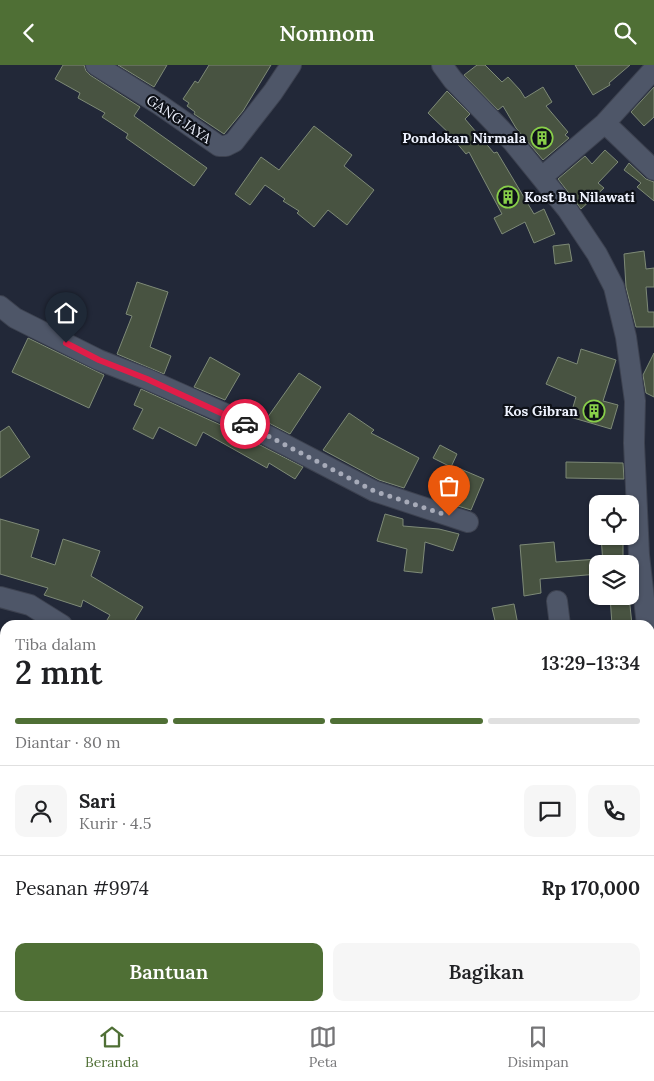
<!DOCTYPE html>
<html lang="id">
<head>
<meta charset="utf-8">
<style>
	body { margin:0; font-family:Lora,serif; background:#f6f6f6; color:#202124; height:100vh; display:flex; flex-direction:column; font-size:19px; white-space:nowrap }
	* { box-sizing:border-box; margin:0 }
	p { font-size:16px; color:#757577 }
	.icon { flex:none; width:28px; height:28px; fill:none; stroke:currentColor; stroke-width:2; stroke-linecap:round; stroke-linejoin:round }
	.map { position:relative; flex:1; overflow:hidden }
	.side { position:absolute; left:0px; top:555px; width:655px; height:391px; display:flex; flex-direction:column; background:#fff; border-radius:15px 15px 0 0; box-shadow:0 1px 4px #0004 }
	.side>* { flex:none }
	.controls { position:absolute; left:589px; top:430px; display:grid; gap:10px }
	.controls a { display:grid; place-items:center; width:50px; height:50px; border-radius:10px; background:#fff; box-shadow:0 1px 4px #0004; font-size:25px }
	.pin { position:absolute; display:grid; place-items:center; width:42px; height:42px; color:#fff; margin:-51px -21px; border-radius:50% 50% 50% 0; rotate:-45deg; box-shadow:0 0 5px #0007 }
	.pin .icon { rotate:45deg }
	.courier { position:absolute; display:grid; place-items:center; width:50px; height:50px; margin:-25px; border:4px solid #e11d48; border-radius:50%; background:#fff; color:#222; box-shadow:0 1px 6px #0007 }
	.headline em { font-style:normal; font-weight:600 }
	.headline div { display:flex; flex-direction:column-reverse }
	.headline { display:flex; align-items:center; justify-content:space-between; height:85px; padding:0 15px }
	h1 { font-size:32px; font-weight:600; line-height:38px }
	.bar { display:grid; grid-template-columns:repeat(4,1fr); gap:8px 5px; align-content:center; height:60px; padding:0 15px }
	.bar i { height:6px; border-radius:4px; background:#e0e0e0 }
	.bar .selected { background:#4f6f35 }
	.bar p { grid-column:span 4 }
	.line { display:flex; align-items:center; gap:12px; padding:0 15px; border-top:1px solid #e0e0e0 }
	.line div { flex:1 }
	.round { display:grid; place-items:center; flex:none; width:52px; height:52px; border-radius:10px; background:#f6f6f6 }
	.primary-button { display:flex; gap:10px; margin-top:auto; padding:10px 15px }
	.primary-button a { flex:1; height:58px; border-radius:10px; background:#4f6f35; color:#fff; font-size:20px; font-weight:600; line-height:58px; text-align:center }
	.primary-button a+a { background:#f6f6f6; color:#202124 }
	header { display:flex; justify-content:space-between; align-items:center; height:65px; padding:0 15px; background:#4f6f35; color:#fff; font-size:22px; font-weight:600 }
	.dock { display:flex; justify-content:space-around; align-items:center; height:70px; border-top:1px solid #e0e0e0; background:#fff; font-size:14px; color:#757577 }
	.dock a { display:grid; justify-items:center; gap:2px }
	.dock .selected { color:#4f6f35 }
	.map>svg:first-child { display:block }
	.building { fill:#485341; stroke:#7e8a77 }
	.lines { fill:none; stroke-linecap:round; stroke-linejoin:round }
	.minor-casing { stroke:#3d4250; stroke-width:22 }
	.minor { stroke:#4e5668; stroke-width:20 }
	.done { stroke:#a7abb9; stroke-width:5; stroke-dasharray:0 9 }
	.route { stroke:#e11d48; stroke-width:6 }
	.labels { text-anchor:middle; dominant-baseline:central; stroke-width:4.5; stroke-linejoin:round; paint-order:stroke }
	.street-label { font-size:14px; fill:#eef2fe; stroke:#0e1118 }
	.poi-label { font-size:14px; font-weight:bold; fill:#eef2fe; stroke:#0e1118; text-anchor:end }
</style>
</head>
<body>
<header><svg class="icon" aria-label="back" viewBox="0 0 24 24"><path d="M15 5l-7 7 7 7"/></svg>Nomnom<svg class="icon" aria-label="search" viewBox="0 0 24 24"><circle cx="10" cy="10" r="6"/><path d="M15 15l6 6"/></svg></header>
<div class="map">
<svg width="654" height="946" viewBox="0 0 654 946">
	<rect width="100%" height="100%" fill="#222838"/>
	<path class="building" d="M63,0H84L86,6L90,10L140,42L134,51L207,103L194,121L126,73L128,69L102,52L105,48L78,33L80,28L55,14Z
		M118,0H167L154,22Z
		M209,0H271L243,46L224,69L194,49L195,47L187,41L189,38L183,34L195,16L198,18Z
		M477,0H485L502,17L508,12L520,25L525,33L543,22L552,37L546,41L568,67L565,70L569,73L543,95L516,63L503,41L498,45L464,10Z
		M575,0H630L609,18L610,20L593,30Z
		M654,22V52L644,61L631,47Z
		M447,26L470,49L465,54L494,88L497,87L534,149L544,144L555,169L534,178L525,157L502,169L494,153L502,149L469,87L466,89L455,76L456,75L428,48Z
		M314,61L352,90L344,101L374,125L347,160L328,145L314,162L297,148L299,146L283,136L285,134L265,120L250,140L235,129L261,92L279,105Z
		M605,85L618,97L598,118L604,123L581,144L558,114L585,91L592,99Z
		M629,98L646,114L654,117V136L637,122L641,118L624,105Z
		M569,179L572,196L555,199L553,181Z
		M644,186L646,204L654,203V222H646L648,247H654V262H636L626,222L624,189Z
		M137,217L168,227L150,282L171,291L164,309L117,289L132,251L126,249Z
		M61,230L83,239L71,268L50,257Z
		M28,273L104,310L89,343L12,307Z
		M581,284L616,295L603,336L618,340L611,364L570,352L576,332L546,319L558,292L577,299Z
		M654,288V332L646,328L643,310Z
		M210,292L240,309L225,335L194,322Z
		M299,308L321,322L290,369L265,356Z
		M141,324L223,361L303,402L295,414L269,398L267,403L203,367L196,381L159,362L153,374L133,364L143,344L134,340Z
		M349,348L374,365L371,368L419,393L404,423L379,415L323,385Z
		M9,361L30,392L0,413V367Z
		M440,380L457,389L451,402L433,393Z
		M566,397L623,398L624,414L566,413Z
		M456,402L484,414L471,445L441,436Z
		M385,449L403,454V461L439,464L459,469L453,486L425,477L422,508L404,506L407,484L377,476Z
		M0,454L39,465L31,492L55,500L63,474L100,486L91,511L143,542L132,560H104L110,550L83,535L81,542L44,530L48,523L0,509Z
		M601,471H623V499H603Z
		M554,477L556,497L598,494V509L540,514L541,528L524,531L520,480Z
		M610,531H629L632,560H612Z
		M514,539L518,560H496L492,543Z"/>
	<g class="lines">
		<g class="minor-casing">
			<path id="minor" d="M96,0L160,40L219,81H226L234,77L273,27L291,0
				M442,0L453,15L512,76L567,144L597,189L614,222L626,272L635,336L634,378L639,490L647,560
				M605,58L654,105
				M542,112L605,58L654,4
				M0,241L15,253L99,295L147,314L228,350L374,426L468,457
				M0,532L30,540L62,560
				M557,536L560,560
				M650,592L654,624
				M0,794L5,797
				M650,813L654,812
				M257,941L258,946
				M431,941L433,946
				M91,946V941"/>
		</g>
		<use href="#minor" class="minor"/>
	</g>
	<g class="lines">
		<path class="done" d="M245,359L374,426L449,451"/>
		<path class="route" d="M66,278L99,295L147,314L245,359"/>
	</g>
	<defs>
		<g id="building-ring" transform="scale(1.125)"><circle r="9.5" fill="#0e1118" stroke="#88cf49" stroke-width="1.5"/><path d="M-4-6H4V6H1V3H-1V6H-4ZM-2.5-4.3h1.7v1.8h-1.7ZM.8-4.3h1.7v1.8H.8ZM-2.5-1h1.7V.8h-1.7ZM.8-1h1.7V.8H.8Z" fill="#88cf49"/></g>
	</defs>
	<g fill-rule="evenodd">
		<use href="#building-ring" x="542" y="73"/>
		<use href="#building-ring" x="508" y="132"/>
		<use href="#building-ring" x="594" y="346"/>
	</g>
	<g class="labels">
		<g class="street-label">
			<text transform="translate(179 54) rotate(34)">GANG JAYA</text>
		</g>
		<g class="poi-label">
			<text x="526" y="73">Pondokan Nirmala</text>
			<text x="524" y="132" text-anchor="start">Kost Bu Nilawati</text>
			<text x="578" y="346">Kos Gibran</text>
		</g>
	</g>
</svg>
<div class="controls">
<a><svg class="icon" aria-label="locate" viewBox="0 0 24 24"><circle cx="12" cy="12" r="6"/><path d="M12 2v4M12 18v4M2 12h4M18 12h4"/></svg></a>
<a><svg class="icon" aria-label="layers" viewBox="0 0 24 24"><path d="M12 4l9 5-9 5-9-5zM3 14l9 5 9-5"/></svg></a>
</div>
<div class="pin" style="left:449px;top:451px;background:#ea580c"><svg class="icon" aria-label="bag" viewBox="0 0 24 24"><path d="M5 8h14l-1 12H6zM9 8a3 3 0 0 1 6 0"/></svg></div>
<div class="pin" style="left:66px;top:278px;background:#1f2937"><svg class="icon" aria-label="home" viewBox="0 0 24 24"><path d="M3 11l9-7 9 7M6 9v11h12V9"/></svg></div>
<div class="courier" style="left:245px;top:359px"><svg class="icon" aria-label="car" viewBox="0 0 24 24"><path d="M5 17H2v-5l4-1 3-4h7l3 4 3 1v5h-3M9 17h6M6 11h13"/><circle cx="7" cy="17" r="2"/><circle cx="17" cy="17" r="2"/></svg></div>
<section class="side">
<div class="headline"><div><h1>2 mnt</h1><p>Tiba dalam</p></div><em>13:29–13:34</em></div>
<div class="bar"><i class="selected"></i><i class="selected"></i><i class="selected"></i><i></i><p>Diantar · 80 m</p></div>
<div class="line" style="height:90px"><a class="round"><svg class="icon" aria-label="person" viewBox="0 0 24 24"><circle cx="12" cy="8" r="4"/><path d="M4 21q1-7 8-7t8 7"/></svg></a><div><b>Sari</b><p>Kurir · 4.5</p></div><a class="round"><svg class="icon" aria-label="chat" viewBox="0 0 24 24"><path d="M4 5h16v11H9l-5 4z"/></svg></a><a class="round"><svg class="icon" aria-label="phone" viewBox="0 0 24 24"><path d="M5 4h4l2 5-3 2q2 4 5 5l2-3 5 2v4C11 20 4 13 5 4z"/></svg></a></div>
<div class="line" style="height:65px"><div>Pesanan #9974</div><b>Rp 170,000</b></div>
<div class="primary-button"><a>Bantuan</a><a>Bagikan</a></div>
</section>
</div>
<nav class="dock">
<a class="selected"><svg class="icon" aria-label="home" viewBox="0 0 24 24"><path d="M3 11l9-7 9 7M6 9v11h12V9"/></svg>Beranda</a>
<a><svg class="icon" aria-label="map" viewBox="0 0 24 24"><path d="M3 6l6-2 6 2 6-2v14l-6 2-6-2-6 2zM9 4v14M15 6v14"/></svg>Peta</a>
<a><svg class="icon" aria-label="saved" viewBox="0 0 24 24"><path d="M7 4h10v16l-5-4-5 4z"/></svg>Disimpan</a>
</nav>
</body>
</html>
